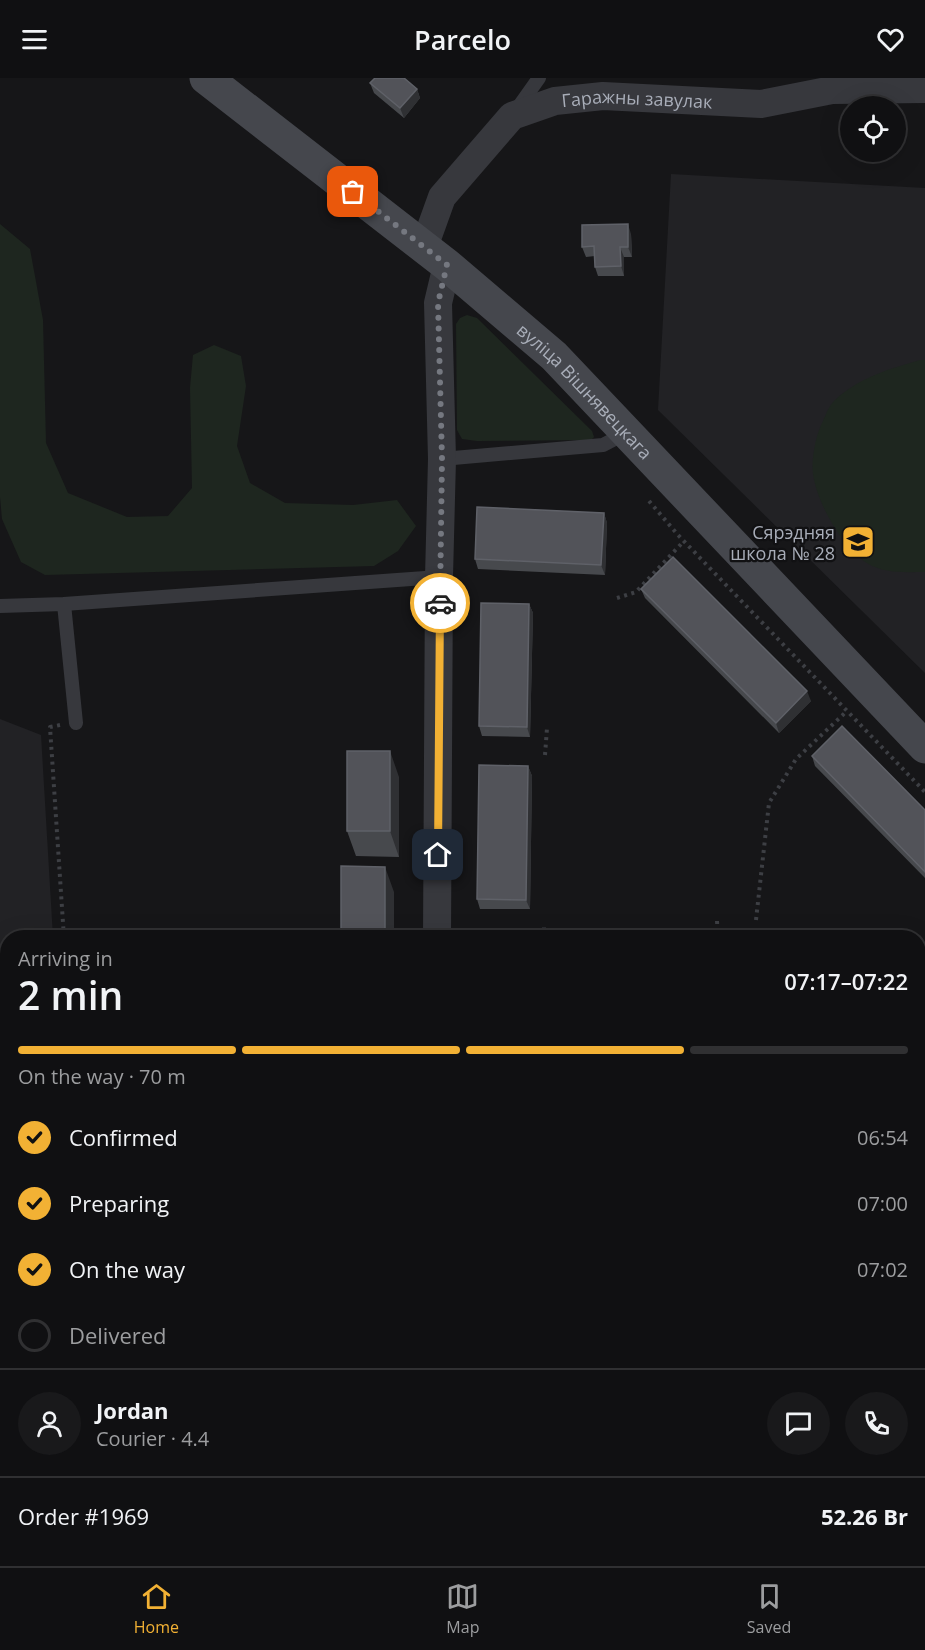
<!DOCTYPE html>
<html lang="en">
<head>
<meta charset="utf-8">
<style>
	body { margin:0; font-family:"Open Sans",sans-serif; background:#19191b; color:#f1f3f6; height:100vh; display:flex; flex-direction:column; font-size:22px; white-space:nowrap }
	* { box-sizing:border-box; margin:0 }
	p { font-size:20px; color:#9c9d9f }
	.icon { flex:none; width:33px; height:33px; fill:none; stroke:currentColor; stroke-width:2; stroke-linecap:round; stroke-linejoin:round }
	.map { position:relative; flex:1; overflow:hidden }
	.side { position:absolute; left:0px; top:852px; width:926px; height:636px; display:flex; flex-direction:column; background:#101012; border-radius:24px 24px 0 0; box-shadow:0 6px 24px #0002,0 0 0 2px #303032 }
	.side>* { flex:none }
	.tools { position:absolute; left:840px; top:18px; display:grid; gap:12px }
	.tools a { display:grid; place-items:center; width:66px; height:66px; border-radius:50%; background:#101012; box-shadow:0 6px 24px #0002,0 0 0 2px #303032; font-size:30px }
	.pin { position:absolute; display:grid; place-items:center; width:51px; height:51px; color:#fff; margin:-26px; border-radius:12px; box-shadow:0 3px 9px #0006 }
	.courier { position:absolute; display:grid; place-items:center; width:60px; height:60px; margin:-30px; border:4px solid #f2b134; border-radius:50%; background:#fff; color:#222; box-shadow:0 2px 8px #0007 }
	.summary em { font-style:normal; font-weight:600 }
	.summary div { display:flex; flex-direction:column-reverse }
	.summary { display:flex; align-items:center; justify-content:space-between; height:102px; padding:0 18px }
	h1 { font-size:39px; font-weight:600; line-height:45px }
	.bar { display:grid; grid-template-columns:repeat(4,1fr); gap:9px 6px; align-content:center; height:72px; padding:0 18px }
	.bar i { height:8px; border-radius:4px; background:#303032 }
	.bar .selected { background:#f2b134 }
	.bar p { grid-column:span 4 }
	.line { display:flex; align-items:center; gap:15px; padding:0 18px; border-top:2px solid #303032 }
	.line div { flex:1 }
	.round { display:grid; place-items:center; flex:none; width:63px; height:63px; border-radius:32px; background:#19191b }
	ol { padding:0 18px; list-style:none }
	li { display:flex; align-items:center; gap:18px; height:66px }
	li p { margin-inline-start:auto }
	li .icon { padding:6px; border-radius:50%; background:#f2b134; color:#111; stroke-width:4 }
	li:last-child { color:#9c9d9f }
	li i { width:33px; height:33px; border:3px solid #303032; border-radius:50% }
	header { display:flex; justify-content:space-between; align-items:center; height:78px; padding:0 18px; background:#101012; font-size:27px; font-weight:600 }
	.tab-bar { display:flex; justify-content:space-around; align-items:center; height:84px; border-top:2px solid #303032; background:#101012; font-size:16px; color:#9c9d9f }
	.tab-bar a { display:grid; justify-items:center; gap:3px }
	.tab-bar .selected { color:#f2b134 }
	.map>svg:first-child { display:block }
	.built { fill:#222225 }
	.green { fill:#1e261f }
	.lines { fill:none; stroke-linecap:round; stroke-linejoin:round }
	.path { stroke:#3d3f44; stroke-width:4; stroke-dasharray:3 4.5; stroke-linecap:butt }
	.lane { stroke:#37383d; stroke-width:14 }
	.street { stroke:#37383d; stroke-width:28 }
	.secondary { stroke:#45474d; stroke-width:33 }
	.wall { fill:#47494d }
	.shaded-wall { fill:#2f3033 }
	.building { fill:#525359; stroke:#5f6168; stroke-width:1.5 }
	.done { stroke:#757880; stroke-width:6; stroke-dasharray:0 10.8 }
	.route { stroke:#f2b134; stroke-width:8 }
	.labels { text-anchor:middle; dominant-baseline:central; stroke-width:4.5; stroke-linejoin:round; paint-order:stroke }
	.street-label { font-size:18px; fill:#a8adb8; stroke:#111113 }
	.poi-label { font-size:18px; fill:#a8adb8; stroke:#111113; text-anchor:end }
</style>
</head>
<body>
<header><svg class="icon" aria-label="menu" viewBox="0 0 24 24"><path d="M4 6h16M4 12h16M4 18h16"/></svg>Parcelo<svg class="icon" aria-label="heart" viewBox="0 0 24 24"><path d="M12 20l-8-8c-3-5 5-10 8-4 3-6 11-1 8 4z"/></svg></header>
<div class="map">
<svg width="925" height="1488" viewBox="0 0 925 1488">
	<rect width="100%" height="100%" fill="#161618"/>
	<path class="built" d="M671,96L925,110V595L658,332Z
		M0,641L41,657L53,859L8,860L7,1005H0Z"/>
	<path class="green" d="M0,146L30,171L43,242L46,365L68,415L127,439L168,438L192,410L190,310L193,277L214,267L241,278L246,308L237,368L250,405L285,425L353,427L397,422L416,448L398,473L374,488L45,497L21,484L2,441L0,419Z
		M467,237L477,240L592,353L594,359L591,362L477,363L462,361L457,352L456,246L460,240Z
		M920,282H925V494C906,494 884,496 867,485C842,469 817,425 813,396C811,381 816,356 823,343C826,336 829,328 834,323C858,300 889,291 920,282Z"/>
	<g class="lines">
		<path class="path" d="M649,423L678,457L925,714
			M617,520L636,514L684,463
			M60,647L50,649L64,860
			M545,677L547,650
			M756,842L769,725L796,681L847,633
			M717,843L718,860
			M544,860V845
			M918,1316H925
			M679,1480L680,1488"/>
		<path class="lane" d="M517,31L539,0
			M442,381L603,367L626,355
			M64,526L76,645
			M0,528L64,526L439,499
			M0,1089L8,1087
			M262,1488V1480"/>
		<g class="street">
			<path id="s1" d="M424,169L442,119L512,38L555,23L603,18L761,26L832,12L925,11"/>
			<path d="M437,860L439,499L442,381L438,225L447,187"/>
			<path d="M436,1480V1488"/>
		</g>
		<path class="secondary" id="s2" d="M206,0L447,187L554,278L925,669"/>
	</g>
	<path class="wall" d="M370,5L417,11L420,20L404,40L374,15Z
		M631,156L632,179H624V198H598L595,189V178L586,179L582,169Z
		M604,435L607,445L605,497L478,491L475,481Z
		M641,511L811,623L779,655L645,520Z
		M529,526L533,535L530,659L482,658L479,648Z
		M812,678L925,732V800L815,688Z
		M528,688L532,698L530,831H480L477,821Z
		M399,699V779L356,778L347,753Z
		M394,814V860H341V857Z
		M477,1480H527V1488H479Z"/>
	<path class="shaded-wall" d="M417,11L420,20L404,40L400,30Z
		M628,146L631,156L632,179L628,169Z
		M620,169L624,179V198L621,188Z
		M604,435L607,445L605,497L601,487Z
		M529,526L533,535L530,659L527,649Z
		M807,613L811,623L779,655L776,645Z
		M390,673L399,699V779L390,753Z
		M528,688L532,698L530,831L526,822Z
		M385,789L394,814V860H386L385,857Z
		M343,1480H352V1488H343Z
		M524,1480H527V1488Z
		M765,1480H773L774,1488H765Z"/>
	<path class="building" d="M375,0H404L417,11L400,30L370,5Z
		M628,146V169H620L621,188L595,189L594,168L582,169V147Z
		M477,429L604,435L601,487L475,481Z
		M673,479L807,613L776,645L641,511Z
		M481,525L529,526L527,649L479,648Z
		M842,648L925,732V794L812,678Z
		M347,673H390V753H347Z
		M479,687L528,688L526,822L477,821Z
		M341,788L385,789V857H341Z
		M805,851V860H757L756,852Z
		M529,852V860H477L476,853Z
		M918,1464H925V1488H836V1480H918Z
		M294,1480H343V1488H294Z
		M723,1480H765V1488H723Z"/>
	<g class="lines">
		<path class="done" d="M353,114L447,187L438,225L442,381L440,525"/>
		<path class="route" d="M438,777L440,525"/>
	</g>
	<defs>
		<g id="school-square" transform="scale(1.725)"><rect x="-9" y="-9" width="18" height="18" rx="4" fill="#f2b134" stroke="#111113"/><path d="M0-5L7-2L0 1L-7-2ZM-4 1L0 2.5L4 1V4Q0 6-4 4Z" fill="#111"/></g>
	</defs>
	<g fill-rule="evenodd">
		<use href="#school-square" x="858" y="464"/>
	</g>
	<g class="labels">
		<g class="street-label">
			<text stroke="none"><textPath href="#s1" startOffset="288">Гаражны завулак</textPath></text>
			<text stroke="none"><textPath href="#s2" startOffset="492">вуліца Вішнявецкага</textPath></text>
		</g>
		<g class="poi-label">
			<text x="835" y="454">Сярэдняя<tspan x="835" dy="21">школа № 28</tspan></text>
		</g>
	</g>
</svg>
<div class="tools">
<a><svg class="icon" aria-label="locate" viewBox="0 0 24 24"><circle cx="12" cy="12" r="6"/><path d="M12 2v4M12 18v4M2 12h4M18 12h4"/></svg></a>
</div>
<div class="pin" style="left:353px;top:114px;background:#ea580c"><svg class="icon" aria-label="bag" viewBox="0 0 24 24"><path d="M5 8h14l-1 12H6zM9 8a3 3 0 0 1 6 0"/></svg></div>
<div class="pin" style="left:438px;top:777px;background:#1f2937"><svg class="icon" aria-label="home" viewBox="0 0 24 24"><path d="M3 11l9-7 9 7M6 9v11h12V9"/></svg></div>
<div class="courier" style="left:440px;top:525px"><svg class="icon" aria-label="car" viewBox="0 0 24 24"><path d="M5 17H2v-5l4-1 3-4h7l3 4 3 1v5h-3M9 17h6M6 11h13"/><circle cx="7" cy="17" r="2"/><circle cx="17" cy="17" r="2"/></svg></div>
<section class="side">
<div class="summary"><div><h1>2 min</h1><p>Arriving in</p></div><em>07:17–07:22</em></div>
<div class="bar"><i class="selected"></i><i class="selected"></i><i class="selected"></i><i></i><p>On the way · 70 m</p></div>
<ol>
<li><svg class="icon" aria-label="check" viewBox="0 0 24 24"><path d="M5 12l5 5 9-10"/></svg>Confirmed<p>06:54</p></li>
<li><svg class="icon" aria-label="check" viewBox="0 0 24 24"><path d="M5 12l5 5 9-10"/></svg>Preparing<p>07:00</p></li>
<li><svg class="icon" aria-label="check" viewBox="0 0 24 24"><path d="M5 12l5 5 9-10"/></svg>On the way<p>07:02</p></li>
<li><i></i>Delivered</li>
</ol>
<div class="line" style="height:108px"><a class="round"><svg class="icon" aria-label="person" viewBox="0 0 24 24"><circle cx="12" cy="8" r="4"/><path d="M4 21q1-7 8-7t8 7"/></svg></a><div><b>Jordan</b><p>Courier · 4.4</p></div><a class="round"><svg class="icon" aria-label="chat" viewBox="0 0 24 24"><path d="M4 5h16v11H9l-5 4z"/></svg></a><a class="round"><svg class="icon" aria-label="phone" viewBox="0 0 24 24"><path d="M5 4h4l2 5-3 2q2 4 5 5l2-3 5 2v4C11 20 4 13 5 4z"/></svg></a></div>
<div class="line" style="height:78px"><div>Order #1969</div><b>52.26 Br</b></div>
</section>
</div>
<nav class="tab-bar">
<a class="selected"><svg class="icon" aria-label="home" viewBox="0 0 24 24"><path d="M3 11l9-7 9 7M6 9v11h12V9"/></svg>Home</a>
<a><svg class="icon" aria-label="map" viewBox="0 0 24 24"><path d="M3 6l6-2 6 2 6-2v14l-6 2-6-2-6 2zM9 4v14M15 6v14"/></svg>Map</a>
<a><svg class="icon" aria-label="saved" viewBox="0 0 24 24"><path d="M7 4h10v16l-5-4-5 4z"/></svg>Saved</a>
</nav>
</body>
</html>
